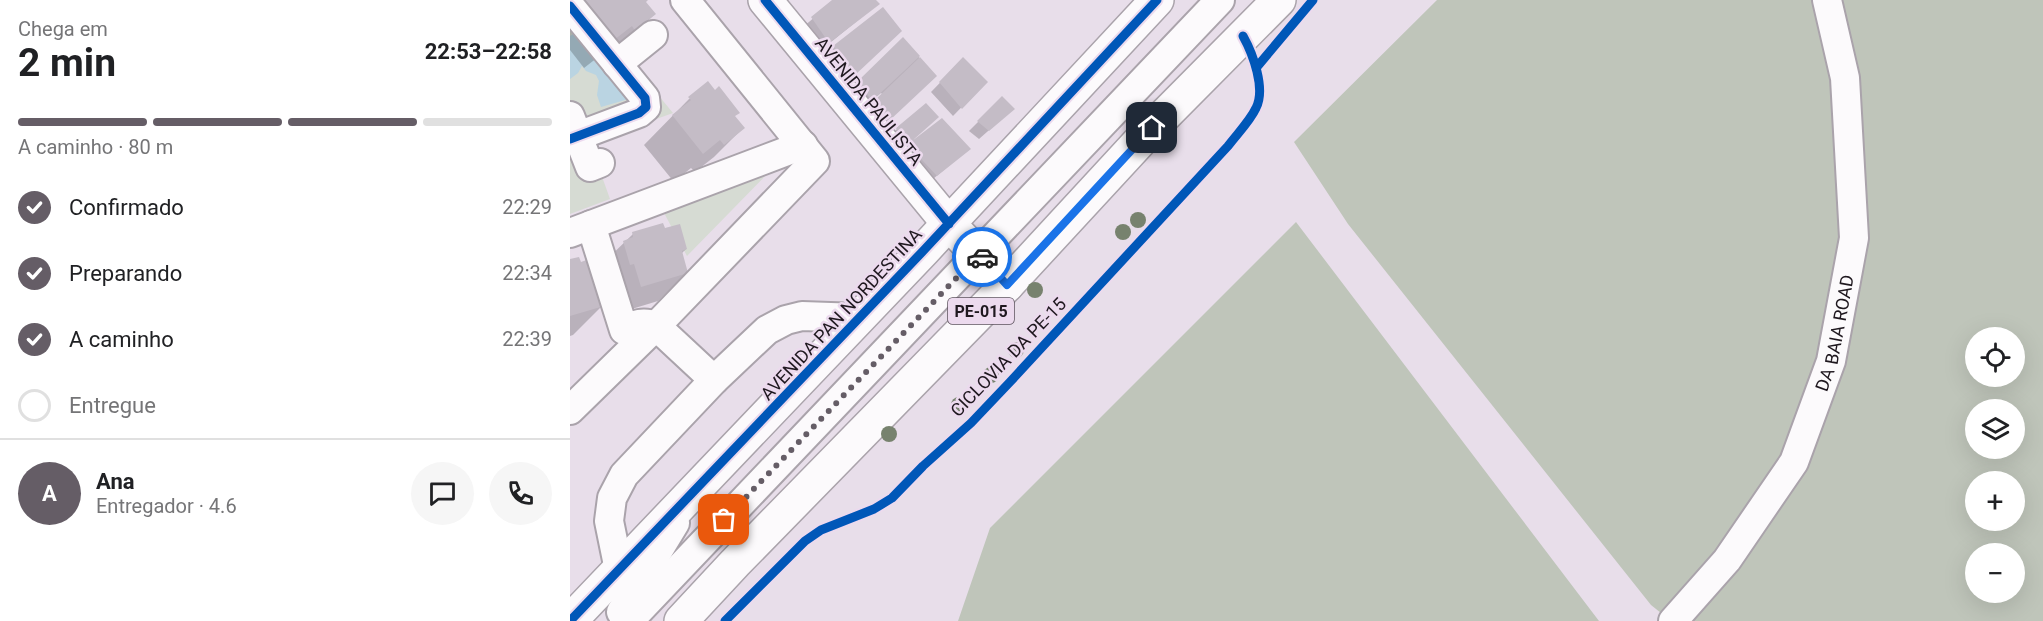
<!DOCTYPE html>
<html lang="pt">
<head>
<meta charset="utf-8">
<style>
	body { margin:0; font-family:Roboto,sans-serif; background:#f6f6f6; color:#202124; height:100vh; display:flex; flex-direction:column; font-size:22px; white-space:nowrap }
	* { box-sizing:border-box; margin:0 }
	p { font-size:20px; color:#757577 }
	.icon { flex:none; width:33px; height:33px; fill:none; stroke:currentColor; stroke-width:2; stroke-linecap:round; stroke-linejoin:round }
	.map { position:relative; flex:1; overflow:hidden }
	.sheet { display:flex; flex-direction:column; background:#fff; width:570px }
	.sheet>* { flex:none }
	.controls { position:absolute; left:1395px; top:327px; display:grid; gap:12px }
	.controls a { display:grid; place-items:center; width:60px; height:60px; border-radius:50%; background:#fff; box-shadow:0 6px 24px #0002; font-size:30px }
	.pin { position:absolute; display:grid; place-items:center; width:51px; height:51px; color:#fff; margin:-26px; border-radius:12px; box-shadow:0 3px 9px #0006 }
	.courier { position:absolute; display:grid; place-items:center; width:60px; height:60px; margin:-30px; border:4px solid #1a73e8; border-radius:50%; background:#fff; color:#222; box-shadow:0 2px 8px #0007 }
	.summary em { font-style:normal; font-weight:700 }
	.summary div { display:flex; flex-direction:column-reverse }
	.summary { display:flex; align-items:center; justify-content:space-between; height:102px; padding:0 18px }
	h1 { font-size:39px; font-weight:700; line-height:45px }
	.bar { display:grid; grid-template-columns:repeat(4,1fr); gap:9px 6px; align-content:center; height:72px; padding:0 18px }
	.bar i { height:8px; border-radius:4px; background:#e0e0e0 }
	.bar .active { background:#655d66 }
	.bar p { grid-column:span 4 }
	.line { display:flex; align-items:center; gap:15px; padding:0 18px; border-top:2px solid #e0e0e0 }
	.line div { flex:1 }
	.round { display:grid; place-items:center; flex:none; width:63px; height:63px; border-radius:32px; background:#f6f6f6 }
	ol { padding:0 18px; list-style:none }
	li { display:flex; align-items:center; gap:18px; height:66px }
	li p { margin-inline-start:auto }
	li .icon { padding:6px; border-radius:50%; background:#655d66; color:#fff; stroke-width:4 }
	li:last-child { color:#757577 }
	li i { width:33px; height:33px; border:3px solid #e0e0e0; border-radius:50% }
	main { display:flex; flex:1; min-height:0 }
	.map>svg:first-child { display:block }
	.green { fill:#d6dbd3 }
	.forest { fill:#bfc5ba; fill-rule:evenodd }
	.water { fill:#bad4e2 }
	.shadow { fill:#0003 }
	.building { fill:#c4bcc6 }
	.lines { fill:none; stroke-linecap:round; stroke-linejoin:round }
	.minor-casing { stroke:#aaa3ab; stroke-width:32 }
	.major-casing { stroke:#aaa3ab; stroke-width:36 }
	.highway-casing { stroke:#aaa3ab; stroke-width:36 }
	.minor { stroke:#fcfafc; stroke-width:28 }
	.major { stroke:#fcfafc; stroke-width:33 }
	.highway { stroke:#fcfafc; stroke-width:33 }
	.cycleway-casing { stroke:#ecdaee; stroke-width:13 }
	.cycleway { stroke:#0057b8; stroke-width:9 }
	.tree { fill:#77826e }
	.done { stroke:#655d66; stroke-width:6; stroke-dasharray:0 10.8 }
	.route { stroke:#1a73e8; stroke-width:8 }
	.labels { text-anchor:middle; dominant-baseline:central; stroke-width:5; stroke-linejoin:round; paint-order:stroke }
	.shield { fill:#ecdaee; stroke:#5c525d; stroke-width:1.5 }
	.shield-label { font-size:16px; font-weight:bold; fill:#1f181f }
	.street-label { font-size:18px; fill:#1f181f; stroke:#ecdaee }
</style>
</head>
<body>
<main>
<section class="sheet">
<div class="summary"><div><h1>2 min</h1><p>Chega em</p></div><em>22:53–22:58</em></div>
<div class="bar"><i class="active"></i><i class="active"></i><i class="active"></i><i></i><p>A caminho · 80 m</p></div>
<ol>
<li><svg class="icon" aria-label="check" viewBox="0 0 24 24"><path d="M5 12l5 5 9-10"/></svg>Confirmado<p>22:29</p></li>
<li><svg class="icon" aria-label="check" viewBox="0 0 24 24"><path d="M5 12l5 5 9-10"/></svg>Preparando<p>22:34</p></li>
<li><svg class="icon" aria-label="check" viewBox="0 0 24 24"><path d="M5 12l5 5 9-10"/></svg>A caminho<p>22:39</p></li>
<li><i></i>Entregue</li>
</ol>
<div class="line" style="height:108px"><b class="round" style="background:#655d66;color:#fff">A</b><div><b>Ana</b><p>Entregador · 4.6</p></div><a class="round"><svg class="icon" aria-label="chat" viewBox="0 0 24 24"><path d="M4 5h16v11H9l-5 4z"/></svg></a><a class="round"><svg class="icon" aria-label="phone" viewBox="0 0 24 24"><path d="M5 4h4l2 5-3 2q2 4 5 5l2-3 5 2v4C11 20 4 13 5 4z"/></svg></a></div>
</section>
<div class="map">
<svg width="1473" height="621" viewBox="0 0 1473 621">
	<rect width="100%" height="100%" fill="#e8deea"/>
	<path class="green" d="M0,0H10L103,113L20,143L40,199L0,214Z
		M201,170L117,256L93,211Z"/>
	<path class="forest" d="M867,0H1473V621H1101L1081,605L778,224L724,142ZM1406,338H1444V376H1406ZM1406,410H1444V448H1406ZM1406,482H1444V520H1406ZM1406,554H1444V592H1406Z
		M726,222L1029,621H388L420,528Z"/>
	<path class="water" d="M14,27L69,96L31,107L27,95L29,81L26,75L16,71L12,66L8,73L0,79V36Z"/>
	<path class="shadow" d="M15,0H77L74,2L84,14L55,43L32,54L14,68L0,50V16Z
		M265,0H304L308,4L250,51L233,27Z
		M330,31L275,83L255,56L264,47Z
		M333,39L365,76L310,128L296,111L313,95L311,93L293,108L280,91Z
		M393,59L416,82L383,116L361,92Z
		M138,84L173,128L144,157L125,172L121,168L104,182L74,145L119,99Z
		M432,98L434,117L409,139L399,131Z
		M327,129L346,141L399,149L357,184L318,138Z
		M94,230L116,249L111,254L117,272L88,301L42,315L32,306L3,335L0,336V261L27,269L63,234Z"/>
	<path class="building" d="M15,0H78L76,2L86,14L65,31L62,26L44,40L13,1Z
		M262,0H306L310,4L259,43L241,17Z
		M313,7L332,31L284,76L263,46Z
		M333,37L350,56L302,101L288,81Z
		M350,57L367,76L319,121L304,101Z
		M393,57L418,82L392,109L369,82Z
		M138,81L145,90L149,86L170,113L165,116L175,128L154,145L150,140L133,154L102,115L121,100L118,97Z
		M432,96L445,109L419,131L407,121Z
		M356,103L369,117L342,141L372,118L401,149L367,176L338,145L326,128Z
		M93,223L95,228L110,224L117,249L112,251L118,273L71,287L64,264L60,265L53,241L63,237L62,232Z
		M9,257L11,262L25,257L34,306L0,316V259Z"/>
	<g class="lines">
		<g class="minor-casing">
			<g id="minor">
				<path d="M0,6L75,98L76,107L69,113L0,139"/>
				<path d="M47,64L83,35"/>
				<path d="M0,116L20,167L30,163"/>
				<path d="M21,225L54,330C66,324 73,321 86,326L144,380"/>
				<path d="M0,233L233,145"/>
				<path d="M0,410L86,326L245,161L115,0"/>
				<path d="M49,570L39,521L42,498L54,475L144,380L197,330L216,320L232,316L289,318"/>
				<path d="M51,612L105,523"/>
				<path d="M59,621L650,0"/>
				<path id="s1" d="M1103,621L1157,560L1224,462L1261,361L1284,238L1275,78L1257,0"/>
			</g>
		</g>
		<g class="major-casing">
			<path id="major" d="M195,0L379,224L437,285"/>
		</g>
		<g class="highway-casing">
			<path id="highway" d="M0,621L354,250L587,0
				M111,621L165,563L437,285L582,128L709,0"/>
		</g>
		<use href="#minor" class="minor"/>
		<use href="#major" class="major"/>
		<use href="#highway" class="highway"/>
		<g class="cycleway-casing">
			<path id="cycleway" d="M195,0L379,224
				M0,6L75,98L76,107L69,113L0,139
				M686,68L743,0
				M0,621L354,250L587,0
				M155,621L235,541L251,530L304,509L322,498L353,466L401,423L439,383L658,146C667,134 680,121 686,108C696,89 683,54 673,36"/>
		</g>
		<use href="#cycleway" class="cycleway"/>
	</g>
	<g class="tree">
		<circle cx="568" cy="220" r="8"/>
		<circle cx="553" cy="232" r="8"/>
		<circle cx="465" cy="290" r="8"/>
		<circle cx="446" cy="350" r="8"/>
		<circle cx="421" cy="375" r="8"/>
		<circle cx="389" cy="405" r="8"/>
		<circle cx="319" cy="434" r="8"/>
	</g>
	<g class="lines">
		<path class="done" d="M154,520L397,267L409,254L412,257"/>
		<path class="route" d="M412,257L437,285L582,128"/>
	</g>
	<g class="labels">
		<rect class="shield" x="378" y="298" width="66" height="26" rx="4.5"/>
		<g class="shield-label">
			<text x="411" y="311">PE-015</text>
		</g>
		<g class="street-label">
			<text transform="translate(299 101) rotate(51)">AVENIDA PAULISTA</text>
			<text transform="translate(271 314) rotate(-47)">AVENIDA PAN NORDESTINA</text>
			<text stroke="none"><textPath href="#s1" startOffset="336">DA BAIA ROAD</textPath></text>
			<text transform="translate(438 357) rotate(-46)">CICLOVIA DA PE-15</text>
		</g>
	</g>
</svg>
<div class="controls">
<a><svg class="icon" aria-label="locate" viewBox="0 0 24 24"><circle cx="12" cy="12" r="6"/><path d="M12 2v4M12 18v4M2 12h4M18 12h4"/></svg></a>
<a><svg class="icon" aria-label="layers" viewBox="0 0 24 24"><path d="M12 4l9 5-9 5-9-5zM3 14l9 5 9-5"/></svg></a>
<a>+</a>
<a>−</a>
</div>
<div class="pin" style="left:154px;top:520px;background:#ea580c"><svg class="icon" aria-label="bag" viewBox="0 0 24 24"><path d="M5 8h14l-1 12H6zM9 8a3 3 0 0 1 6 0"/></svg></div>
<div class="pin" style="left:582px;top:128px;background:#1f2937"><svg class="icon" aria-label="home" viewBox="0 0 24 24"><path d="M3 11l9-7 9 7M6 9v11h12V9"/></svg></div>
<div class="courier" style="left:412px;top:257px"><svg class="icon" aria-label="car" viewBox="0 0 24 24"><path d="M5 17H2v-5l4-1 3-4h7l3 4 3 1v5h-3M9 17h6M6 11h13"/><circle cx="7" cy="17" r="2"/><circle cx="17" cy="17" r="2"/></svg></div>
</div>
</main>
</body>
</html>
